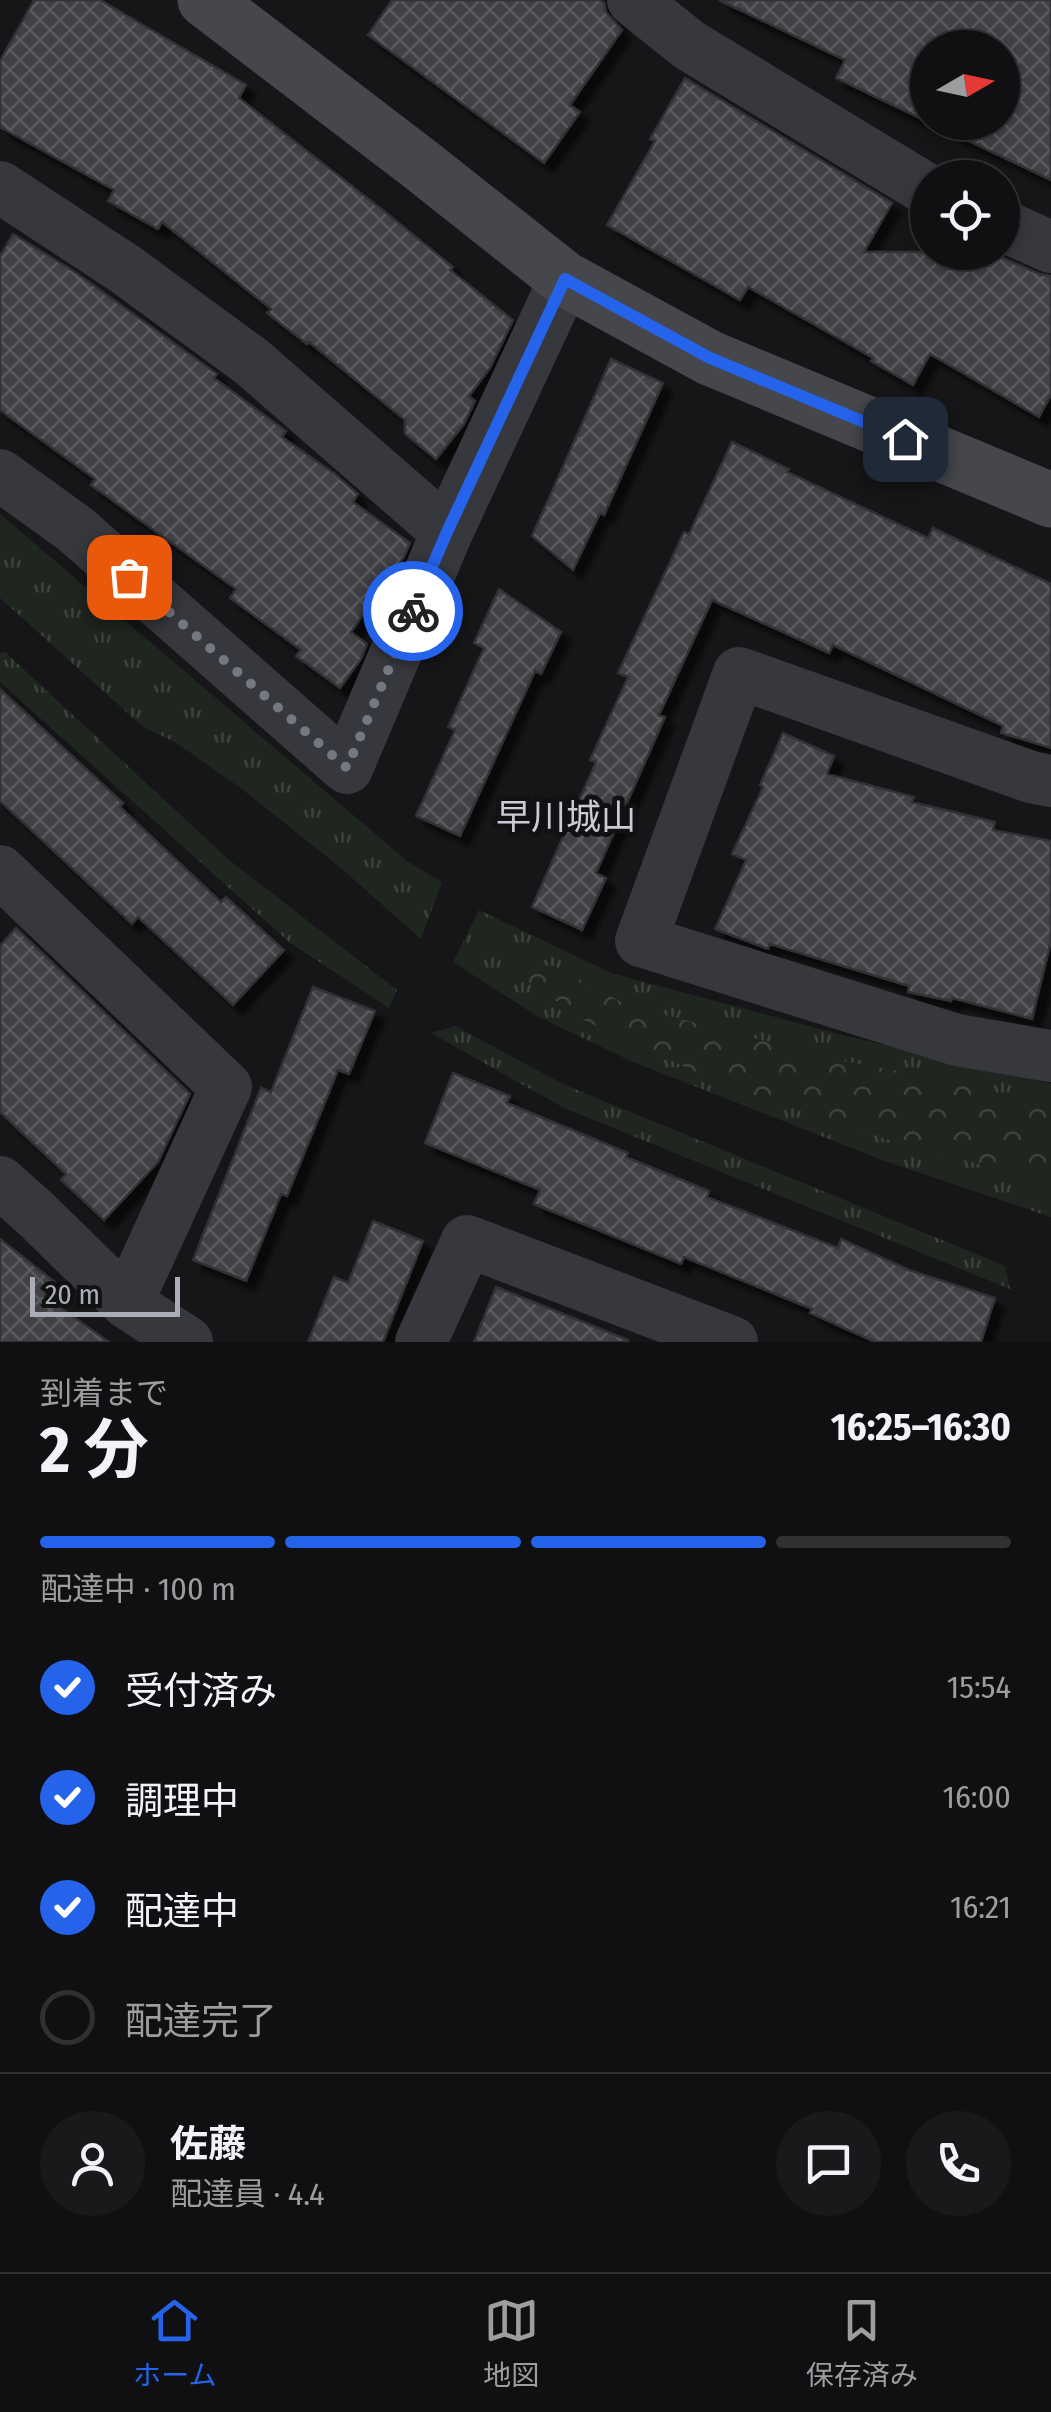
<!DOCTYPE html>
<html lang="ja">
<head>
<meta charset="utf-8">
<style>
	body { margin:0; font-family:"Fira Sans Condensed","Noto Sans JP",sans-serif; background:#19191b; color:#f1f3f6; height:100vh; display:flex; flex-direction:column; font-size:38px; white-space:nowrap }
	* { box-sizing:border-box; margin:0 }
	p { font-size:32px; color:#9c9d9f }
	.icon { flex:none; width:55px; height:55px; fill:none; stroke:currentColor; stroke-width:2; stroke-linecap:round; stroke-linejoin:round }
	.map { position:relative; height:1342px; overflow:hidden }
	.sheet { display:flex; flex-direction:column; background:#101012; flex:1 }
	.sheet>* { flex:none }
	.needle { width:65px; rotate:81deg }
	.buttons { position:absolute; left:910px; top:30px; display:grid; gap:20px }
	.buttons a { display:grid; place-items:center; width:110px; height:110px; border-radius:50%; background:#101012; box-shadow:0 5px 15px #0003,0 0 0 2px #303032; font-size:50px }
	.scale { position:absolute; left:30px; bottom:25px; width:150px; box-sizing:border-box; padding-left:10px; border:5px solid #a8adb8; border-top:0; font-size:28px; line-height:35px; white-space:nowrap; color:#a8adb8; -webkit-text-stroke:8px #111113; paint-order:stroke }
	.pin { position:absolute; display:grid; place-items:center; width:85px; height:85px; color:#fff; margin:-42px; border-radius:20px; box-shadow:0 5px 15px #0006 }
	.courier { position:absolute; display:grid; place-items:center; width:100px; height:100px; margin:-50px; border:8px solid #2563eb; border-radius:50%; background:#fff; color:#222; box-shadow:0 2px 12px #0007 }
	.headline em { font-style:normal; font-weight:700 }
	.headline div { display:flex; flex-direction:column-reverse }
	.headline { display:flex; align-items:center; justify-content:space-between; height:170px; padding:0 40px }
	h1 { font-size:65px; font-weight:700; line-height:75px }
	.bar { display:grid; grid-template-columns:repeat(4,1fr); gap:15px 10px; align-content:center; height:120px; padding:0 40px }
	.bar i { height:12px; border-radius:8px; background:#303032 }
	.bar .active { background:#2563eb }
	.bar p { grid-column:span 4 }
	.line { display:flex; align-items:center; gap:25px; padding:0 40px; border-top:2px solid #303032 }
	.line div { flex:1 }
	.round { display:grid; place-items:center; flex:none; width:105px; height:105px; border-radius:52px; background:#19191b }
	ol { padding:0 40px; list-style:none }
	li { display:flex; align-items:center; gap:30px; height:110px }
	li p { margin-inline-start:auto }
	li .icon { padding:10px; border-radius:50%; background:#2563eb; color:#fff; stroke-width:4 }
	li:last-child { color:#9c9d9f }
	li i { width:55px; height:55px; border:5px solid #303032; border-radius:50% }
	.tabs { display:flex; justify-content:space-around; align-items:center; height:140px; border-top:2px solid #303032; background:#101012; font-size:28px; color:#9c9d9f }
	.tabs a { display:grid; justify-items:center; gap:5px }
	.tabs .active { color:#2563eb }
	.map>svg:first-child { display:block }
	.grass { fill:url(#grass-tufts) }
	.forest { fill:url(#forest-crowns) }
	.building { fill:url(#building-cross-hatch); stroke:#303034; stroke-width:2.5; filter:url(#shadow) }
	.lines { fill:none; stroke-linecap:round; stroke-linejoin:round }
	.street { stroke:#37383d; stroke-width:52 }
	.secondary { stroke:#45474d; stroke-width:55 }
	.done { stroke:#757880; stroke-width:10; stroke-dasharray:0 18 }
	.route { stroke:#2563eb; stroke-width:12 }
	.labels { text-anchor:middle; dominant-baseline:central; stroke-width:10; stroke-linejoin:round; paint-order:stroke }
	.quarter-label { font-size:35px; fill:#c9ccd4; stroke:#111113 }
</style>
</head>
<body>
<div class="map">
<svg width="1051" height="1342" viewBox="0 0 1051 1342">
	<defs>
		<pattern id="grass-tufts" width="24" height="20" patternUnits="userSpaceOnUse" patternTransform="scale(2.5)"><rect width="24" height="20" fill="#1e261f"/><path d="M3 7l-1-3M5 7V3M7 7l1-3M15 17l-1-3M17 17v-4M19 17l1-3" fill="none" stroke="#3c433d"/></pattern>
		<pattern id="forest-crowns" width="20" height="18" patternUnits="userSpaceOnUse" patternTransform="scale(2.5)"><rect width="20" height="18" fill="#1e261f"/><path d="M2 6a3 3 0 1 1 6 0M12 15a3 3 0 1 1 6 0" fill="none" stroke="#3c433d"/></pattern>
		<pattern id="building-cross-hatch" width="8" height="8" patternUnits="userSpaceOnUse" patternTransform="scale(2.5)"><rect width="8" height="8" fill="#404145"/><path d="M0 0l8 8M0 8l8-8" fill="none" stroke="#595a5e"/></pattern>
		<filter id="shadow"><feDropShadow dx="9" dy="9" stdDeviation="2.5" flood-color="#0009"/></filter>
	</defs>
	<rect width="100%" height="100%" fill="#161618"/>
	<path class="grass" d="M0,514L407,861L442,882L421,939L342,869L242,789L175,742L143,727L0,598Z
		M5,652L228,859L397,990L389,1008L289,942L0,682V653Z
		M479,910L611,973L846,1036L1051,1084V1217L882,1160L631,1061L537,1016L453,962Z
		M455,1026L565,1085L1005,1266L1010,1289L564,1108L431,1033Z"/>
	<path class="forest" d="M523,963L554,966L627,1005L839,1060L951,1081L1051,1112V1183L902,1144L730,1088L584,1020L528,982Z"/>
	<path class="building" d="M34,0H100L246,85L239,98L384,211L453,267L450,270L513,320L490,368L469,396L475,401L464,424L436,459L405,434V420L309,342L307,344L267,313L271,309L162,222L158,229L108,201L114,190L0,127V61Z
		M392,0H600L604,3L606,12L622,30L570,105L580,112L544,163L368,35Z
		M719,0H1051V180L929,122H1002V48H928V122L836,78L845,60Z
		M685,78L892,203L864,252H990L1039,274L1051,276V395L1039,417L930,354L913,385L871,361L873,358L748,287L740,300L607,225L655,141L650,139Z
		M13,234L75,272L217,374L214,378L286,431L282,437L335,474L358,494L353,502L410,543L404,557L351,632L367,644L361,659L340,688L296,656L301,650L230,598L236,589L91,485L95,479L0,410V256Z
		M611,359L663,383L604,515L600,513L573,570L532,536Z
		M732,442L789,469L787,472L928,538L933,528L1051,584V748L1001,733L1003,726L833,645L829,653L712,600L659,715L665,717L596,873L606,878L582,930L532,907L596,762L590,760L628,677L618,673L684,532L689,534Z
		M499,589L561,632L541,674L535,671L460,836L416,816L455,730L448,727L484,648L474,643Z
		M0,689L123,803L120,807L221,902L226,897L284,950L233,1005L138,917L132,924L0,801Z
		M783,733L834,756L827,774L914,797L912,802L995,822L993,830L1051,841V941L1032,1019L952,998L951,1001L908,992L909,986L770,944L768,949L715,929L746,860L732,854L763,787L760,785Z
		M16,928L190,1094L158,1162L104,1220L61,1180L66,1174L0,1112V946Z
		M313,987L375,1011L349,1074L338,1070L287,1196L281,1194L246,1281L193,1260L261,1088L271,1092Z
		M453,1073L510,1096L507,1103L628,1153L626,1157L709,1191L707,1197L838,1248L841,1239L909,1270L995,1298L981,1342H875L810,1313L812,1309L684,1257L681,1264L534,1204L540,1190L425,1143Z
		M373,1221L423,1241L383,1342H308L334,1277L348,1283Z
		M0,1239L55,1282L44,1296L109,1342H0Z
		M496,1287L628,1340L627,1342H474Z"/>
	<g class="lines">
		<path class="street" d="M633,0L689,45L928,190
			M0,187L125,269L252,362L447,532
			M1002,225L1051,247
			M0,475L75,529L347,768L447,532L565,279
			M1051,781L1031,777L739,673L641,941L957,1040L1051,1056
			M0,871L226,1087L127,1303
			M0,1182L37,1215L127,1303L187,1342
			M421,1342L467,1241L732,1342"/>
		<path class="secondary" d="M205,0L421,165L565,279L710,358L1051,500"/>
	</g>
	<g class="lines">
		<path class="done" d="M129,577L347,768L413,611"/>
		<path class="route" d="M413,611L447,532L565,279L710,358L905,439"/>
	</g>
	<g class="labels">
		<g class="quarter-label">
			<text x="566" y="817">早川城山</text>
		</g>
	</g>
</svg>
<div class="buttons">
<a><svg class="needle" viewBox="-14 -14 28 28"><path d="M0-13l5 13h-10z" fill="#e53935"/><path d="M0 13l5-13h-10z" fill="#9c9d9f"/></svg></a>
<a><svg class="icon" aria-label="locate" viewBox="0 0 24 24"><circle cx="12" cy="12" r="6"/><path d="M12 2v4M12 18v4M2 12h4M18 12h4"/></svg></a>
</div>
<div class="scale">20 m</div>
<div class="pin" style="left:129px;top:577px;background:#ea580c"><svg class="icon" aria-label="bag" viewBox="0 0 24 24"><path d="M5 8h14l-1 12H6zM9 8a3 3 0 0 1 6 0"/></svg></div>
<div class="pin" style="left:905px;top:439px;background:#1f2937"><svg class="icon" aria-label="home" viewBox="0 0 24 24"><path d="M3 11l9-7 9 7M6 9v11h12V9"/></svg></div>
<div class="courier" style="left:413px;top:611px"><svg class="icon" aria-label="bike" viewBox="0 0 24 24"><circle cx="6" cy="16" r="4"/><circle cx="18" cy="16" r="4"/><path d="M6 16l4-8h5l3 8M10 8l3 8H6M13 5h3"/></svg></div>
</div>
<section class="sheet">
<div class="headline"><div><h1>2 分</h1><p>到着まで</p></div><em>16:25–16:30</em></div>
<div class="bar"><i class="active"></i><i class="active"></i><i class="active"></i><i></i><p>配達中 · 100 m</p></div>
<ol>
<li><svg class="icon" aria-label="check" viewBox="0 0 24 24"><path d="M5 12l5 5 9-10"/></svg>受付済み<p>15:54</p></li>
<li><svg class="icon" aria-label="check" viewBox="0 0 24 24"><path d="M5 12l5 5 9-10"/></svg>調理中<p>16:00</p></li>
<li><svg class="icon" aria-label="check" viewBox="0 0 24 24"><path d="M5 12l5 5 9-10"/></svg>配達中<p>16:21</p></li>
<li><i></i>配達完了</li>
</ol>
<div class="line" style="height:180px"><a class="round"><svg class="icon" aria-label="person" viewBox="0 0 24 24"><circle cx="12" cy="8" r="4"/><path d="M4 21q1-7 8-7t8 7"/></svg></a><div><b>佐藤</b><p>配達員 · 4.4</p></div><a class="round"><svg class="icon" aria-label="chat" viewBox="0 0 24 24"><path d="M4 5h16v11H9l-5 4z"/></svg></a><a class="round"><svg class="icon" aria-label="phone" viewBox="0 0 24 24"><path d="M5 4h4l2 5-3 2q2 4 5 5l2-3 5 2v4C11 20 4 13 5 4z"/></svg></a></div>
</section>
<nav class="tabs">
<a class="active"><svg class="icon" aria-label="home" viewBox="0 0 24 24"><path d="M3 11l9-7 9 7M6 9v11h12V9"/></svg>ホーム</a>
<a><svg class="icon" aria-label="map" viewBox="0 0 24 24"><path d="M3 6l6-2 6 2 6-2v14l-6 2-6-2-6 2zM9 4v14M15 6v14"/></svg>地図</a>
<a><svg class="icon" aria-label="saved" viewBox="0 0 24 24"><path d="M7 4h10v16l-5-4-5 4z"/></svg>保存済み</a>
</nav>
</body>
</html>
